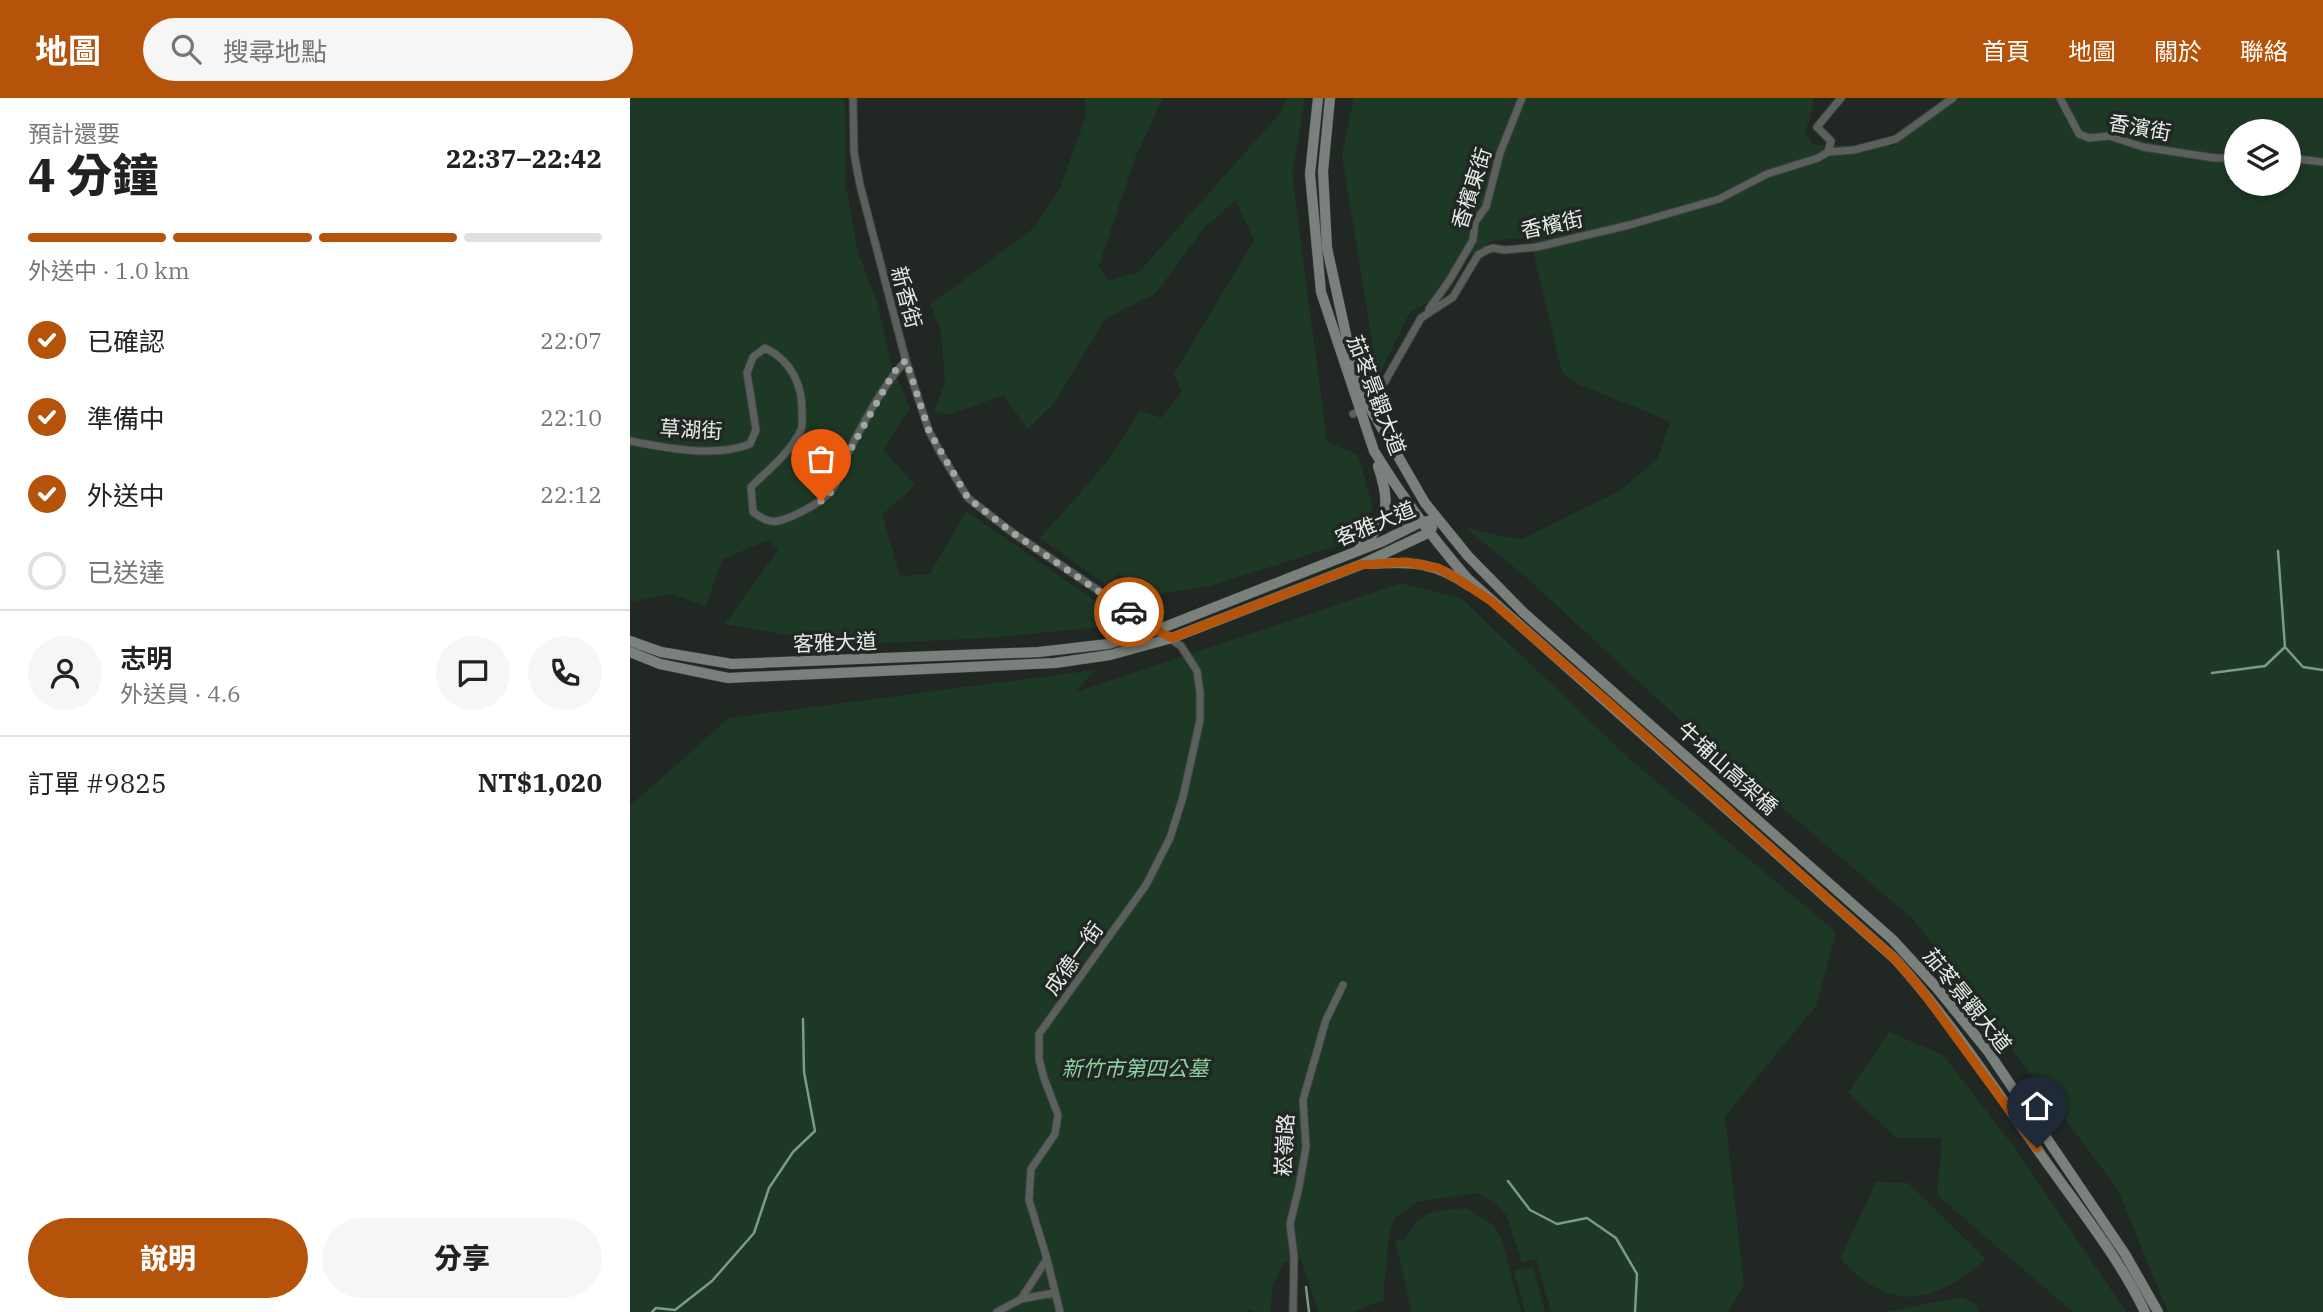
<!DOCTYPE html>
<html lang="zh-TW">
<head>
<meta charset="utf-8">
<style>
	body { margin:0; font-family:"IBM Plex Serif","Noto Sans TC",serif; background:#f6f6f6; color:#222; height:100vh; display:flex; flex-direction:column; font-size:26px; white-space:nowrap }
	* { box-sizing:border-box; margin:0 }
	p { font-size:23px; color:#767676 }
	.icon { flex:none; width:38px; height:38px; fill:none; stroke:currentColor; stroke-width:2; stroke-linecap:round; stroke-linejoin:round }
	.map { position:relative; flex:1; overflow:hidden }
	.drawer { display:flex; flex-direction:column; background:#fff; width:630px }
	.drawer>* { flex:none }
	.fabs { position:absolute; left:1594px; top:21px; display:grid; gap:14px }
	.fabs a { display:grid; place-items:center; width:77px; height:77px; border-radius:50%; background:#fff; box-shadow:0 4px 10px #0003; font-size:35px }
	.pin { position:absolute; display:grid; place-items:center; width:60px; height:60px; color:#fff; margin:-72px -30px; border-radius:50% 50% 50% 0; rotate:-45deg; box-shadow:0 0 7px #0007 }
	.pin .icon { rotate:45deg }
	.courier { position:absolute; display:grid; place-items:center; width:70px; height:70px; margin:-35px; border:5px solid #b45309; border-radius:50%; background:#fff; color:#222; box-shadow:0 2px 9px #0007 }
	.summary em { font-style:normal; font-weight:800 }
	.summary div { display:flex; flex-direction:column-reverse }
	.summary { display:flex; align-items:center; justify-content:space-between; height:119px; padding:0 28px }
	h1 { font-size:46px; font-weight:800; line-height:52px }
	.bar { display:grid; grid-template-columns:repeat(4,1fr); gap:10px 7px; align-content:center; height:84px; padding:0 28px }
	.bar i { height:9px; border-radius:5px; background:#e0e0e0 }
	.bar .selected { background:#b45309 }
	.bar p { grid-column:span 4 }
	.line { display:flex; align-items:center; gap:18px; padding:0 28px; border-top:2px solid #e0e0e0 }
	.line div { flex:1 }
	.round { display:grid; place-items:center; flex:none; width:74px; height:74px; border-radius:37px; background:#f6f6f6 }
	ol { padding:0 28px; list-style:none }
	li { display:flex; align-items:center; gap:21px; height:77px }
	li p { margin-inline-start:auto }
	li .icon { padding:7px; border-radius:50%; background:#b45309; color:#fff; stroke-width:4 }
	li:last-child { color:#767676 }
	li i { width:38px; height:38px; border:4px solid #e0e0e0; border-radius:50% }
	.primary-button { display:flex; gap:14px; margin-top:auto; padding:14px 28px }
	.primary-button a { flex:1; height:80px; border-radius:42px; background:#b45309; color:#fff; font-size:28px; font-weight:800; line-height:80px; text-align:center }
	.primary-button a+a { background:#f6f6f6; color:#222 }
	header { display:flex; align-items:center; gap:42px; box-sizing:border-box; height:98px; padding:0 35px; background:#b45309; color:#fff }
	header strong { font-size:33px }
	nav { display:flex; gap:38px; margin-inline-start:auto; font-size:24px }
	.search { width:490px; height:63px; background:#f6f6f6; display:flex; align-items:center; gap:18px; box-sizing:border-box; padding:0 24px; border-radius:38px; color:#767676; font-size:26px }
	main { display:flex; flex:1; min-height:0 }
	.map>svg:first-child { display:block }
	.green { fill:#1e3826; fill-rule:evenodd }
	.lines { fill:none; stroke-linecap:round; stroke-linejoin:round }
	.stream { stroke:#7a9b84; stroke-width:2.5 }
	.street-casing { stroke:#3d433e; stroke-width:9 }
	.secondary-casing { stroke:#3d433e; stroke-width:11 }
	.street { stroke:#5c605d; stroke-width:7 }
	.secondary { stroke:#7a807b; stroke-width:10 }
	.done { stroke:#a1a7a2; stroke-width:7; stroke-dasharray:0 12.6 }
	.route { stroke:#b45309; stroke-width:9 }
	.labels { text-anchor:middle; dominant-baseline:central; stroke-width:7; stroke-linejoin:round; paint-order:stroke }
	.street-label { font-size:21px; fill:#e6ebe7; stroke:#212823 }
	.park-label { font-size:21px; font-style:italic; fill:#8cd29f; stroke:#212823 }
</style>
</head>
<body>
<header>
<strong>地圖</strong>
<div class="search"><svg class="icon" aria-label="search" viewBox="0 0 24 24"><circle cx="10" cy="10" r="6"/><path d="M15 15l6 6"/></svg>搜尋地點</div>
<nav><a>首頁</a><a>地圖</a><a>關於</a><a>聯絡</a></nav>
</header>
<main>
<section class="drawer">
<div class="summary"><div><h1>4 分鐘</h1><p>預計還要</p></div><em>22:37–22:42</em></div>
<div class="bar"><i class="selected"></i><i class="selected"></i><i class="selected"></i><i></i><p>外送中 · 1.0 km</p></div>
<ol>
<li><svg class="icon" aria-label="check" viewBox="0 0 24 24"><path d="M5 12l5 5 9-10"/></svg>已確認<p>22:07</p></li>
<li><svg class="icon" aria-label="check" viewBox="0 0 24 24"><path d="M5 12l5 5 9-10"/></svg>準備中<p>22:10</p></li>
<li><svg class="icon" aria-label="check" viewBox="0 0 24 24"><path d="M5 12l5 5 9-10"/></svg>外送中<p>22:12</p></li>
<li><i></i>已送達</li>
</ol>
<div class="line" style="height:126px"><a class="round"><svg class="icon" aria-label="person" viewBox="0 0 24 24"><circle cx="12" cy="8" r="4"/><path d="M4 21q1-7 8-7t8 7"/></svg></a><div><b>志明</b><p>外送員 · 4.6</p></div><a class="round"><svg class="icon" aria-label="chat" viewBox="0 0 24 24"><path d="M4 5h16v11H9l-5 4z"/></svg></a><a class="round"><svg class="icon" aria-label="phone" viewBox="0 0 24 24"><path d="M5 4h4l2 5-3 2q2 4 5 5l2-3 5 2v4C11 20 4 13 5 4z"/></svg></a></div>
<div class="line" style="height:91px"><div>訂單 #9825</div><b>NT$1,020</b></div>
<div class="primary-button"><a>說明</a><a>分享</a></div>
</section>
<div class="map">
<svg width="1693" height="1214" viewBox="0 0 1693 1214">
	<rect width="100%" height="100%" fill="#212823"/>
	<path class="green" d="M0,0H213L216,16L215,83L228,155L247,203L260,263L280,310L253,352L285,387L252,417L270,478L300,476L336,413L480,513L481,528L358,540L210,547L95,526L148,452L139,441L92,462L76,508L42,496L0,504Z
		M455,0H533L505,60L469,168L478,183L509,174L651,14L657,0H675L662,77L697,344L728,357L743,410L719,444L579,488L526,496L518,516L501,505L507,485L488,476L477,487L410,440C445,400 486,360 509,312L531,320L552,294L544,276L624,143L606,102L574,130L526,195L476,220L425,304L398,331L373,297L319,317L304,313L315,285L311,234L301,206L404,130L430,90L456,18Z
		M724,0H1183L1184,5L1175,35L1184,47L1264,48L1279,37L1312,0H1693V1214H1538L1487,1090L1284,822L1060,631L896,479L836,430L890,442L990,393L1028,360L1040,323L945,285L932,274L900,139L862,143L838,159L819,193L780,214L748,279L712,57ZM1606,33H1659V86H1606Z
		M771,485L832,501L1003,664L1206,834L1186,908L1095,1018L1114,1186L1098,1214H921L906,1161L892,1164L876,1117L865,1104L846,1095L787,1104L764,1121L759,1137L753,1202L722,1214H689L670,1159L654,1165L643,1186L640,1214H625L619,1211L618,1214H0V708L99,620L465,572L444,595Z
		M1259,934L1313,957L1384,1049L1496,1214H1443L1307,1097L1312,1040H1267L1218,995Z
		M1246,1084L1278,1085L1356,1161C1320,1191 1284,1214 1239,1186C1229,1179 1219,1169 1210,1161Z
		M837,1110L863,1127L872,1142L891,1214H782L765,1142L775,1141C792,1110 805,1113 837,1110Z
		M903,1168L915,1214H895L884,1173Z
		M1333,1199L1346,1207L1348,1214H1253Z"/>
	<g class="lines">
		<path class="stream" d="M1648,453L1655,549L1673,569L1693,572
			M1582,575L1635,568L1655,549
			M878,1083L900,1112L927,1126L957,1120L986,1140L1007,1176L1005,1214
			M676,1189L679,1214
			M22,1214L26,1210L45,1212L82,1183L124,1135L139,1090L163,1054L185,1033L174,974L173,921"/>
		<g class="street-casing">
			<path id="street" d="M223,0L224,55L230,87L276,263L299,333L310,354L338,400L383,435L551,548L567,573L570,594V622L553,699L540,740L516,787L409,936V961L414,980L428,1017L425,1036L401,1071L399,1102L417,1161L391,1201L367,1214
				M1430,0L1449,36L1459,40L1479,38L1513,49L1585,60H1606
				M1198,54L1201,43L1187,29L1211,0
				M1659,60L1693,64
				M799,211L819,183L843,142L845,124L856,109L870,55L892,0
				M723,316L739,308L746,299L791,220L823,199L848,157L857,152L863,150L875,152L907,149L999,127L1089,101L1137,76L1188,60L1198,54L1224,52L1266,41L1323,0
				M0,343C36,350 85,360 120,346L126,332L117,275L123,259L135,250C161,262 173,287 172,316C172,322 173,327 171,332C160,355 138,372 121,389L123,414C130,419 138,425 148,423C162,420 191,405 200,394C210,383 212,368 218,355C231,329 256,282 276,263
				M417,1161L430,1214
				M391,1201L424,1195
				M663,1214L664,1158L660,1126L669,1089L676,1049L673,1002L696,922L713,887"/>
		</g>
		<g class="secondary-casing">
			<path id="secondary" d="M688,0L680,76L691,194L744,353C772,399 803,441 838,481L1265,861C1320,922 1365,991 1412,1058C1448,1109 1488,1158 1515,1214
				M700,0L693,73L697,150L722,264L739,308L795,405L838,458L894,515L1263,842L1306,889L1357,952L1495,1156L1528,1214
				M729,451C759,421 761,407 748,368
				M741,466C780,463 805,464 839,488
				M0,543L31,554L102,566L409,554L478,546L527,532L753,443L791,424L808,422
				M0,554L30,566L98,580L425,565L480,557L542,540L730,467L798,435L802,430"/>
		</g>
		<use href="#street" class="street"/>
		<use href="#secondary" class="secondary"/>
	</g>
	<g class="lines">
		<path class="done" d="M191,403L201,394L211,375L218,356L264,274L276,262L299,333L338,400L383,435L499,514"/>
		<path class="route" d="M499,514L520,529L542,540L730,467L776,464L808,470L828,481L861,503L977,603L1265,861L1290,890L1407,1050"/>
	</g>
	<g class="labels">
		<g class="street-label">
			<text transform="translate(1510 29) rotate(10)">香濱街</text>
			<text transform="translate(841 90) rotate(-72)">香檳東街</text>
			<text transform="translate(922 126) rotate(-12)">香檳街</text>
			<text transform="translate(277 199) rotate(75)">新香街</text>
			<text transform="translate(747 297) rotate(69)">茄苳景觀大道</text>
			<text transform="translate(61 331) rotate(3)">草湖街</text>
			<text transform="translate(745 425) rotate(-22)">客雅大道</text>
			<text transform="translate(205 544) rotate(-2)">客雅大道</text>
			<text transform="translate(1098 670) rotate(42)">牛埔山高架橋</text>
			<text transform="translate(443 860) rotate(-54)">成德一街</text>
			<text transform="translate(1338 902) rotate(51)">茄苳景觀大道</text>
			<text transform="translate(654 1047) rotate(-87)">崧嶺路</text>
		</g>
		<g class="park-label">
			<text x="505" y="970">新竹市第四公墓</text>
		</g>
	</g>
</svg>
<div class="fabs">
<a><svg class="icon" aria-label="layers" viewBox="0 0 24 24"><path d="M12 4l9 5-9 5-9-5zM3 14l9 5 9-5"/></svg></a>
</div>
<div class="pin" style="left:191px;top:403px;background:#ea580c"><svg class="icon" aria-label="bag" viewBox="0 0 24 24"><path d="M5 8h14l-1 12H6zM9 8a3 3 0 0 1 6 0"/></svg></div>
<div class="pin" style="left:1407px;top:1050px;background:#1f2937"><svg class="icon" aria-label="home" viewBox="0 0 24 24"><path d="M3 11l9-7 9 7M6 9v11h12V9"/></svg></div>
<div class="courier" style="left:499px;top:514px"><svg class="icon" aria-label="car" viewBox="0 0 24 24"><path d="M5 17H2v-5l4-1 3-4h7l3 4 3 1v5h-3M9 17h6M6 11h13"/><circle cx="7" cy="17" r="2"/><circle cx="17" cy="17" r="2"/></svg></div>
</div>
</main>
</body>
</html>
